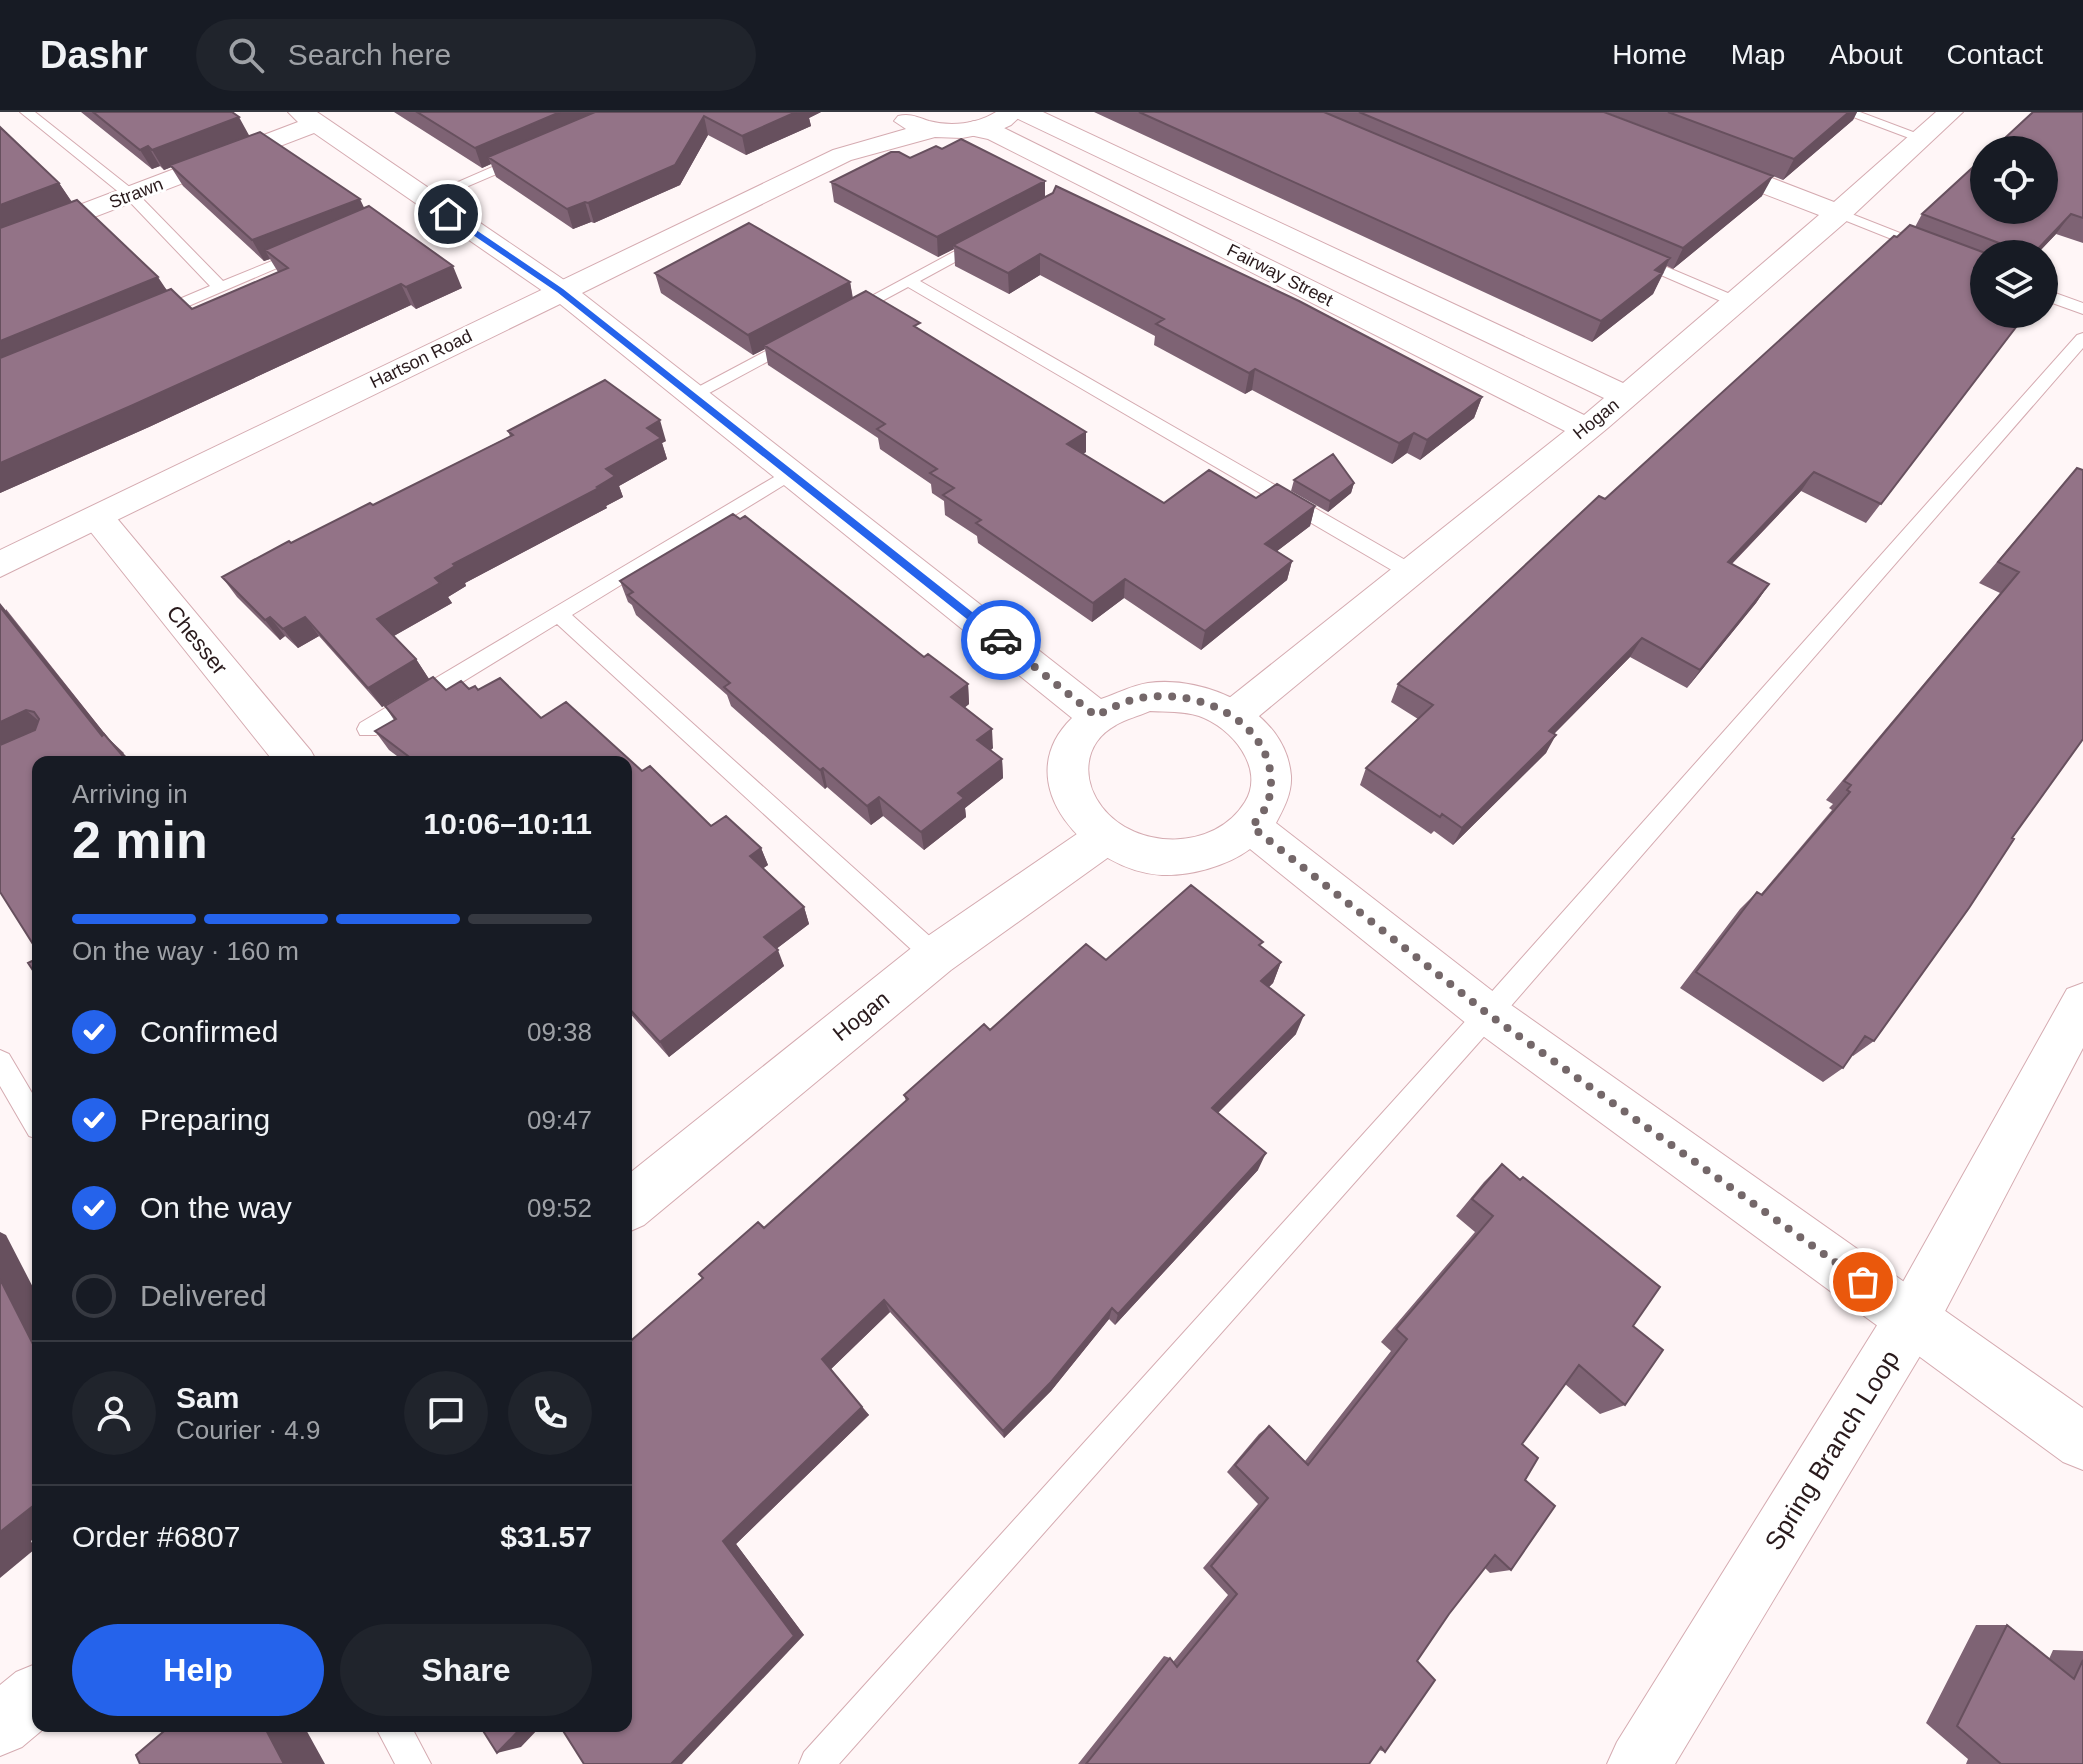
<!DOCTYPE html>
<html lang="en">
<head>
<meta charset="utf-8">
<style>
	body { margin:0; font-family:Helvetica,sans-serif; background:#20242c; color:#f1f3f6; height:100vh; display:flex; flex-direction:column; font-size:30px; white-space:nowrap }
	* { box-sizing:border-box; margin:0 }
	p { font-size:26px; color:#9ea1a6 }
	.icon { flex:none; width:44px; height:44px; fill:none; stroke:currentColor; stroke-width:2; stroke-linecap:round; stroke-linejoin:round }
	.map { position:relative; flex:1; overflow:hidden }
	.panel { position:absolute; left:32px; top:644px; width:600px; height:976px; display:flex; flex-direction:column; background:#171b24; border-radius:16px; box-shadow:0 2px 6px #0004 }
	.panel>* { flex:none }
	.controls { position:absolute; left:1970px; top:24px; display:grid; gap:16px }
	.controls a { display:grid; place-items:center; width:88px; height:88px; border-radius:50%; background:#171b24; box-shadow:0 2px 6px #0004; font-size:40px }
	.pin { position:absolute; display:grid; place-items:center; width:68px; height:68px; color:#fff; margin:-34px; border:4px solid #fff; border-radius:50%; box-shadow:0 2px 8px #0007 }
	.courier { position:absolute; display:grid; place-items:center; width:80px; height:80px; margin:-40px; border:6px solid #2563eb; border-radius:50%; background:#fff; color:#222; box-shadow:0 2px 10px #0007 }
	.summary em { font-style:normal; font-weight:700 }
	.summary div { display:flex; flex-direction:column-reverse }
	.summary { display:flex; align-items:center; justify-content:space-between; height:136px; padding:0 40px }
	h1 { font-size:52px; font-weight:700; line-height:60px }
	.bar { display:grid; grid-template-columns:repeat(4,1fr); gap:12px 8px; align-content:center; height:96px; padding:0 40px }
	.bar i { height:10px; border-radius:6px; background:#363941 }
	.bar .active { background:#2563eb }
	.bar p { grid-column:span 4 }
	.line { display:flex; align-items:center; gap:20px; padding:0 40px; border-top:2px solid #363941 }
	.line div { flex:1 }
	.round { display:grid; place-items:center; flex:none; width:84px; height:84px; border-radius:42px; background:#20242c }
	ol { padding:0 40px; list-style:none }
	li { display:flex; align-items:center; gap:24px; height:88px }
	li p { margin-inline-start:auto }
	li .icon { padding:8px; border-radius:50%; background:#2563eb; color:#fff; stroke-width:4 }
	li:last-child { color:#9ea1a6 }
	li i { width:44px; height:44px; border:4px solid #363941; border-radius:50% }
	.primary-button { display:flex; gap:16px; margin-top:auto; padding:16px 40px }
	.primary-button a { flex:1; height:92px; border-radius:48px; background:#2563eb; color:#fff; font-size:32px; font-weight:700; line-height:92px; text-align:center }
	.primary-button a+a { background:#20242c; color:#f1f3f6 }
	header { display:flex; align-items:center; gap:48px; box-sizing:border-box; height:112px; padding:0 40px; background:#171b24; border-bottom:2px solid #363941 }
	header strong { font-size:38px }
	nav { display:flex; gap:44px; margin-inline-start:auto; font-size:28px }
	.search { width:560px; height:72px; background:#20242c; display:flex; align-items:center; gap:20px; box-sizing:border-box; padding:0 28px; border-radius:44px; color:#9ea1a6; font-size:30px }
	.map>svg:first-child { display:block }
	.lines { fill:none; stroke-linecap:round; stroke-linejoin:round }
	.lane-casing { stroke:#d5abb1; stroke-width:2 }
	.street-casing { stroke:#d5abb1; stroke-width:2 }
	.secondary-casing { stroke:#d5abb1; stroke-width:2 }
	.lane { fill:#fff; fill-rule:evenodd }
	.street { fill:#fff; fill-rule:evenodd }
	.secondary { fill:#fff; fill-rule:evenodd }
	.wall { fill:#7e6374 }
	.shaded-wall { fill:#67505e }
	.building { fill:#937387; stroke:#67505e; stroke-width:2 }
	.route { fill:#2563eb }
	.done { stroke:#746769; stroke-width:8; stroke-dasharray:0 14.4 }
	.labels { text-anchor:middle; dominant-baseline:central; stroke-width:6; stroke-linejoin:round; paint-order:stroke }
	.far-street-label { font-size:18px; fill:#291a1c; stroke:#fff }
	.street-label { font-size:22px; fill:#291a1c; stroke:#fff }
	.near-street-label { font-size:26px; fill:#291a1c; stroke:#fff }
</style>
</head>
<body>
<header>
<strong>Dashr</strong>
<div class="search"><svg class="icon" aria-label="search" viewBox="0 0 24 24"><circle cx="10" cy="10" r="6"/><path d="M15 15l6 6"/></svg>Search here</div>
<nav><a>Home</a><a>Map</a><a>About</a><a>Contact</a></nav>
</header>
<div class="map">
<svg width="2083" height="1652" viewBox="0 0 2083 1652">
	<rect width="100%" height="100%" fill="#fff6f7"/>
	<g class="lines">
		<g class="lane-casing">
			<path id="lane" d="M20,0H35L136,80L223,169L299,138H309L312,141L163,205H151V199L210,174L126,86Z
				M1840,0H1860L1929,26L1917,29Z
				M522,42L527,43V49L431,90L426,91L419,87Z
				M1839,97L1984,154V164L1834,104L1832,101Z
				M983,124L991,129L988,132L920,169L1421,457L1424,462L1421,467H1407L908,175L856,203L850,205L842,200Z
				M1636,142L1742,187L1744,190L1742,193H1730L1631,150L1628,147Z
				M2044,177L2083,191V202L2044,188Z
				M2083,221V236L1497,910L839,1652H799L804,1640L1479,894L2077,223Z
				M796,223L802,225L804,228L802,231L698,287H686L683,283Z
				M791,355L800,361L797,365L572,503L944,837L947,844L944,851L935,854L926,851L557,512L376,623H360L357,617L360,611Z
				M0,938L9,942L38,991V1027L29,1024L0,974Z
				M375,1614H411L431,1652H395Z"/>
		</g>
		<g class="street-casing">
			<path id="street" d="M288,0H317L570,172L575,178L570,184L560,187L550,184L314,21L0,141V123L298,10Z
				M1011,0H1043L1623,271L1819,103L1702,58L1698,52L1702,46H1720L1834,90L1936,0H1963L1849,107L1609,315L1247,614L1233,619L1219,614L1214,604L1219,594L1565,319L988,27L965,22L961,17L965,12L974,9L1004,16L1584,303L1604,286L1014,5Z
				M98,395L110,398L311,639L317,650H274L86,414L81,406L86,398Z
				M1105,708L1120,713L1126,725L1120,737L951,858L644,1113L626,1121V1064L919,830L1090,713Z
				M2083,871V936L1932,1224L1675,1652H1607L1617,1630L1894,1186L2067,877Z
				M38,1551V1614H47L22,1635L0,1644V1573L16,1560Z"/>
		</g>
		<g class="secondary-casing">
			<path id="secondary" d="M996,0H1025L1011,13L998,19L962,26L935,25L851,48L582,181L1101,587C1116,582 1133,573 1148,571C1206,563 1286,599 1291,664C1292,681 1284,696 1276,711L1504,888L2083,1296V1358L2063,1350L1472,916L1250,737C1227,754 1191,764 1162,763C1089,759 1005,671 1072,606L560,192L0,465V438L833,38L906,17L894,9L898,4C910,1 917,5 929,9C951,15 977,12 996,0ZM1150,599C1166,600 1184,599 1199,604C1231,615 1266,656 1245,690C1215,739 1136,739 1102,695C1081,668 1083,631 1116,613C1126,607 1139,604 1150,599Z"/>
		</g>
		<use href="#lane" class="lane"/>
		<use href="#street" class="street"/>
		<use href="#secondary" class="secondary"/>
	</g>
	<path class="wall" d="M81,0H232L249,24L364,96L462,176L416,197L411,193L149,315L0,381V15L59,71L72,90L167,178L192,197L278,160L270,147L264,149L183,74L171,55L164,58L160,54L152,57Z
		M394,0H821L809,6L811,14L746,43L708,23L680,73L594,111L591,110L573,117L496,65L491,52L482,56Z
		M1094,0H1604L1762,84L1673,157L1667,154L1653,182L1592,230Z
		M1605,0H1857L1853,8L1783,68Z
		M2083,0V131L2056,122L2037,142H1984V202H2026L1866,411L1801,379L1732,452L1769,472L1756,491L1687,576L1630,545L1554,622L1546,641L1453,733L1434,719L1431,722L1360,673L1366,656L1418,607L1391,590L1398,572L1897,125L1915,115L1922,102Z
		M910,46L1045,85L1482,285L1474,306L1420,348L1407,341L1392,352L1252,278L1245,282L1154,233L1155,224L1040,163L1009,182L955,154L954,137L938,145L834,90L831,70Z
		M655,161L850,170L853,186L921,218L1086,340L1083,342L1164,391L1256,386L1315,394L1310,414L1277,439L1292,449L1287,468L1201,538L1124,486L1092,510L978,431L977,424L945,403L944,389L932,381L931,372L880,337L878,326L768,253L765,237L753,243L661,181Z
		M508,319L666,329L662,331L667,347L619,374L623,385L606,394L607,396L465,471L466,474L448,485L452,491L394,524L416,547L429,567L382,595L319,524L298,536L285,524L280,528L237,485L222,465L373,393L510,324Z
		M2077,356L2012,726L1874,929L1853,944L1852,943L1843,956L1823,970L1680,876L1740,797L1757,780L1761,782L1832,698L1829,696L1833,692L1826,688L2000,481L1979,471Z
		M1294,368L1354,371L1351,381L1328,400L1291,379Z
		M620,469L924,545L968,572L969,592L964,596L993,636L991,638L1002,647L1003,666L965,696L966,705L924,738L883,704L871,713L827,675L825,677L731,594L727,583L636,503L632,493L628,490Z
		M6,497L109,627L124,641L2,782Z
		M433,565L446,578L461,569L469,577L475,574L478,578L500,566L541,606L566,590L642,659L650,654L711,714L726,704L761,736L768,753L763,756L804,795L809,812L776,837L784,854L669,945L626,897V650H405L389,638L375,619L394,608L385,594Z
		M1262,835L1281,850L1273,871L1269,875L1296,922L1218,1001L1258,1058L1115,1213L1109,1207L1051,1279L1004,1326L890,1200L831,1257L869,1303L736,1432L804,1523L560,1614L764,1116L906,989L904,983L990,918L1106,848Z
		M1502,1052L1520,1068L1523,1065L1633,1214L1625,1293L1600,1302L1565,1272L1522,1332L1525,1368L1511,1458L1490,1461L1485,1456L1449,1502L1417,1549L1385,1640L1379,1638L1369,1652H1078L1164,1544L1170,1546L1173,1550L1228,1483L1203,1456L1258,1392L1227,1360L1259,1322L1269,1314L1305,1349L1391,1239L1381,1230L1475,1120L1456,1104L1484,1070Z
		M1976,1513H2007L2049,1547L2053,1538L2083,1539V1652H1966L1968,1647L1926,1611Z"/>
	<path class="shaded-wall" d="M560,0H611L488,45L491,52L482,56L475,36Z
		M796,0H821L809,6L811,14L746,43L742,24Z
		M1849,0H1857L1853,8L1783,68L1794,47Z
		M704,4L708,23L680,73L594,111L588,91Z
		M239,5L250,25L164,58L152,38Z
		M148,34L160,54L152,57L140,38Z
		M1773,64L1762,84L1673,157L1683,136Z
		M1045,69V89L953,133L954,137L938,145L937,125Z
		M59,71L73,92L0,120V93Z
		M360,87L370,108L265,138L270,147L264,149L252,128Z
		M585,90L591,110L573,117L567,97Z
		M2071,102L2056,122L2037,142H2033Z
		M1040,142V163L1009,182L1008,161Z
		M1670,146L1653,182L1592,230L1601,209L1655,158Z
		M453,154L462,176L416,197L406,175Z
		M158,165L172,186L0,258V229Z
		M850,170L853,190L764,233L765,237L753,243L748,223Z
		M401,172L411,193L149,315L0,381V351Z
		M1255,257L1252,278L1245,282L1249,261Z
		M1482,285L1474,306L1420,348L1427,328Z
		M660,308L666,329L662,331L667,347L619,374L623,385L606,394L607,396L465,471L466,474L448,485L452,491L390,526L377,507L453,452L597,375L606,357L647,316Z
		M1086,320V340L1067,352V332Z
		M1414,321L1407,341L1392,352L1399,331Z
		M1814,360L1801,379L1715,469L1728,450Z
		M1354,371L1351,381L1328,400L1330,389Z
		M1315,394L1310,414L1260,452L1265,432Z
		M1292,449L1287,468L1201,538L1205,519Z
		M1125,467L1124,486L1092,510L1093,491Z
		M1769,472L1756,491L1687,576L1700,558Z
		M0,491L109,627L132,650H128L102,624L0,495Z
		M270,505L285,524L280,528L265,508Z
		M305,505L319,524L298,536L283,517Z
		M1642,526L1630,545L1539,637L1549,619Z
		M416,547L429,567L382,595L368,576Z
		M968,572L969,592L953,605L951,585Z
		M26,598L48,617L0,640V610Z
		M992,617L993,636L979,647L977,628Z
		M1556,623L1546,641L1453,733L1462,716Z
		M1002,647L1003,666L965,696L966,705L924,738L921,720L958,681Z
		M823,656L827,675L825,677L820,658Z
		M879,685L883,704L871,713L867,694Z
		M761,736L768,753L757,761L750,744Z
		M804,795L809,812L771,841L764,825Z
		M778,838L784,854L669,945L660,930Z
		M1281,850L1273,871L1254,889L1261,869Z
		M1304,903L1296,922L1206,1013L1212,996Z
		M1266,1041L1258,1058L1115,1213L1118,1202Z
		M0,1120L6,1123L38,1185V1242L0,1167Z
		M884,1188L890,1200L831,1257L822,1247Z
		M1112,1196L1109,1207L1051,1279L1004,1326L1003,1319Z
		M862,1295L869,1303L736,1432L804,1523L682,1652H671L723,1429Z
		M38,1390V1423L31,1429L35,1437L0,1466V1420Z
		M264,1614H304L325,1652H284Z
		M523,1614H541L521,1635L497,1641Z"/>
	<path class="building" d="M93,0H232L239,5L152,38L148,34L140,38Z
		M417,0H560L475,36Z
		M595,0H796L742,24L704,4L675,53L588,91L585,90L567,97L488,45Z
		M1139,0H1324L1670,146L1655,158L1662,161L1601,209Z
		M1359,0H1604L1773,64L1683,136Z
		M1668,0H1849L1794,47Z
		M2033,0H2083V106L2071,102L2033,142H1999V131L1922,102L1984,45V98H2044V38H1992Z
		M0,15L59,71L0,93Z
		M260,20L360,87L252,128L170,53Z
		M961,27L1045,69L937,125L831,70L891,40H899L910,46L936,34L942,37Z
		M1056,74L1299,189L1482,285L1427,328L1414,321L1399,331L1255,257L1249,261L1156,212L1164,207L1040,142L1008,161L953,133L1053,81Z
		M77,88L158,165L0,229V116Z
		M369,94L453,154L406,175L401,172L133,293L0,351V246L171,177L192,197L288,156L265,138Z
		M749,111L850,170L748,223L655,161Z
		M1910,113L1988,142H1984V202H2026L1881,392L1814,360L1728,450L1769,472L1700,558L1642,526L1549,619L1556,623L1462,716L1442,702L1440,705L1366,656L1433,593L1398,572L1599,384L1605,387L1894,124L1897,125Z
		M866,179L920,211L914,214L1086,320L1067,332L1164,391L1209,358L1256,386L1277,372L1315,394L1265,432L1292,449L1205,519L1125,467L1093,491L976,411L981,408L943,383L954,376L930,361L937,357L877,317L885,312L764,233Z
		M605,268L660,308L647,316L661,326L606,357L615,364L597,375L599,376L453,452L455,454L435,466L440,471L377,507L416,547L368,576L305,505L283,517L270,505L265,508L222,465L289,429L291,431L370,391L373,393L513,323L508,319Z
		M1333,342L1354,371L1330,389L1294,368Z
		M2077,356L2083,358V627L2012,726L2014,727L1969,796L1874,929L1865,924L1843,956L1696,860L1757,780L1762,783L1850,680L1847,678L1851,673L1844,669L2019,460L1998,450Z
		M733,402L740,407L745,404L924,545L928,542L968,572L951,585L992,617L977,628L1002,647L958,681L964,686L921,720L879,685L867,694L823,656L820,658L724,575L730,571L628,483L633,480L620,469Z
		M0,495L102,624L104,622L128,650H38V840L0,780V633L35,618L39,607L34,600L26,598L0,610Z
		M433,565L446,578L461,569L469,577L475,574L478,578L500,566L541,606L566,590L642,659L650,654L711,714L726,704L761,736L750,744L804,795L764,825L778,838L660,930L626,893V650H416L375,619L396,607L385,594Z
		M1191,773L1263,830L1259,833L1281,850L1261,869L1304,903L1212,996L1266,1041L1118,1202L1112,1196L1051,1270L1003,1319L884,1188L822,1247L862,1295L723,1429L794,1524L671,1652H584L560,1614H626V1233L703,1166L699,1162L758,1110L764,1116L908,987L904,983L984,912L990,918L1086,832L1106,848Z
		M38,846V866L28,851Z
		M1502,1052L1520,1068L1523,1065L1660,1175L1633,1214L1663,1238L1625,1293L1579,1253L1522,1332L1538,1346L1525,1368L1555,1394L1511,1458L1495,1443L1449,1502L1417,1549L1435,1568L1385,1640L1381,1635L1369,1652H1086L1170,1546L1177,1555L1237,1482L1211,1454L1268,1386L1235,1353L1269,1314L1308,1353L1407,1227L1396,1217L1493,1104L1472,1087Z
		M0,1167L38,1242V1390L0,1420Z
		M2007,1513L2074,1567L2083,1548V1652H2001L1957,1614Z
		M170,1614H264L284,1652H140L136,1643Z
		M480,1614H523L497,1641Z"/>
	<path class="route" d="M445,101H451L563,177L1005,526V531H997L557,180L445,104Z"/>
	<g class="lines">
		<path class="done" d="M1001,528L1096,604C1113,595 1128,587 1148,585C1198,579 1260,605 1270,658C1272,670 1271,684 1266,695C1262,702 1256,709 1252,715L1488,902L1863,1170"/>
	</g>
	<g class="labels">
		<g class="far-street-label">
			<text transform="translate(136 81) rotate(-21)">Strawn</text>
			<text transform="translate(1280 163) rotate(27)">Fairway Street</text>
			<text transform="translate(421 247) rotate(-26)">Hartson Road</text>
			<text transform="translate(1596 307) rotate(-39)">Hogan</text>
		</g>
		<g class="street-label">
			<text transform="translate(197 528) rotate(51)">Chesser</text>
			<text transform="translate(861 904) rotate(-39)">Hogan</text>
		</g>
		<g class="near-street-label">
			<text transform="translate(1832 1338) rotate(-58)">Spring Branch Loop</text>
		</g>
	</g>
</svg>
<div class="controls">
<a><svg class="icon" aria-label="locate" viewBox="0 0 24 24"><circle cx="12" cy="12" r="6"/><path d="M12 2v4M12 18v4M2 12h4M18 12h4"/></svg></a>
<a><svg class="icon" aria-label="layers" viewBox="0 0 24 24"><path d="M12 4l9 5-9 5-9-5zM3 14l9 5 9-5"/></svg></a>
</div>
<div class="pin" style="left:1863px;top:1170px;background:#ea580c"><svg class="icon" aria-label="bag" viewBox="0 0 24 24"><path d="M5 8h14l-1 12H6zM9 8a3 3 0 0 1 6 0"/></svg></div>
<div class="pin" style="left:448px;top:102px;background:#1f2937"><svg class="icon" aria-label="home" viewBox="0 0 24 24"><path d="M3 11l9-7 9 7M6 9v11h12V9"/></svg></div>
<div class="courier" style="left:1001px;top:528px"><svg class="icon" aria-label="car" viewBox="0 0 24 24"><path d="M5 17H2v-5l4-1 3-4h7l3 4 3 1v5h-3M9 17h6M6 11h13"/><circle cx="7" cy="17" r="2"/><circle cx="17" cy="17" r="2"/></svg></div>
<section class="panel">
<div class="summary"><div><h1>2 min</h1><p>Arriving in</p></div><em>10:06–10:11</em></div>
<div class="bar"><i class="active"></i><i class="active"></i><i class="active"></i><i></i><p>On the way · 160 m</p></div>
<ol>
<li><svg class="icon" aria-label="check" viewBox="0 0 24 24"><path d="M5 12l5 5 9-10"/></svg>Confirmed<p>09:38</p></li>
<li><svg class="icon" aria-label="check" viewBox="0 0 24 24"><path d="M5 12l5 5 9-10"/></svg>Preparing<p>09:47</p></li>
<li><svg class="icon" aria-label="check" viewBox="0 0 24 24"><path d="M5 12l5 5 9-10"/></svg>On the way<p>09:52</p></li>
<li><i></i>Delivered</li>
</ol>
<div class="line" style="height:144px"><a class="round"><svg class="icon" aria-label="person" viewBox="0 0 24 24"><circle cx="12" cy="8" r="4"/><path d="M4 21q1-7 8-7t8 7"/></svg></a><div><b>Sam</b><p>Courier · 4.9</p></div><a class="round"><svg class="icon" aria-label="chat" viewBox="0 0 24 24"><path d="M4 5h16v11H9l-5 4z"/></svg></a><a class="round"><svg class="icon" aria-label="phone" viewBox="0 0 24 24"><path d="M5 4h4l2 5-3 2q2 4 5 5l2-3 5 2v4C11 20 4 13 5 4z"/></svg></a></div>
<div class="line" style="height:104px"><div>Order #6807</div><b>$31.57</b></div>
<div class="primary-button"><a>Help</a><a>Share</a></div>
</section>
</div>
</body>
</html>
